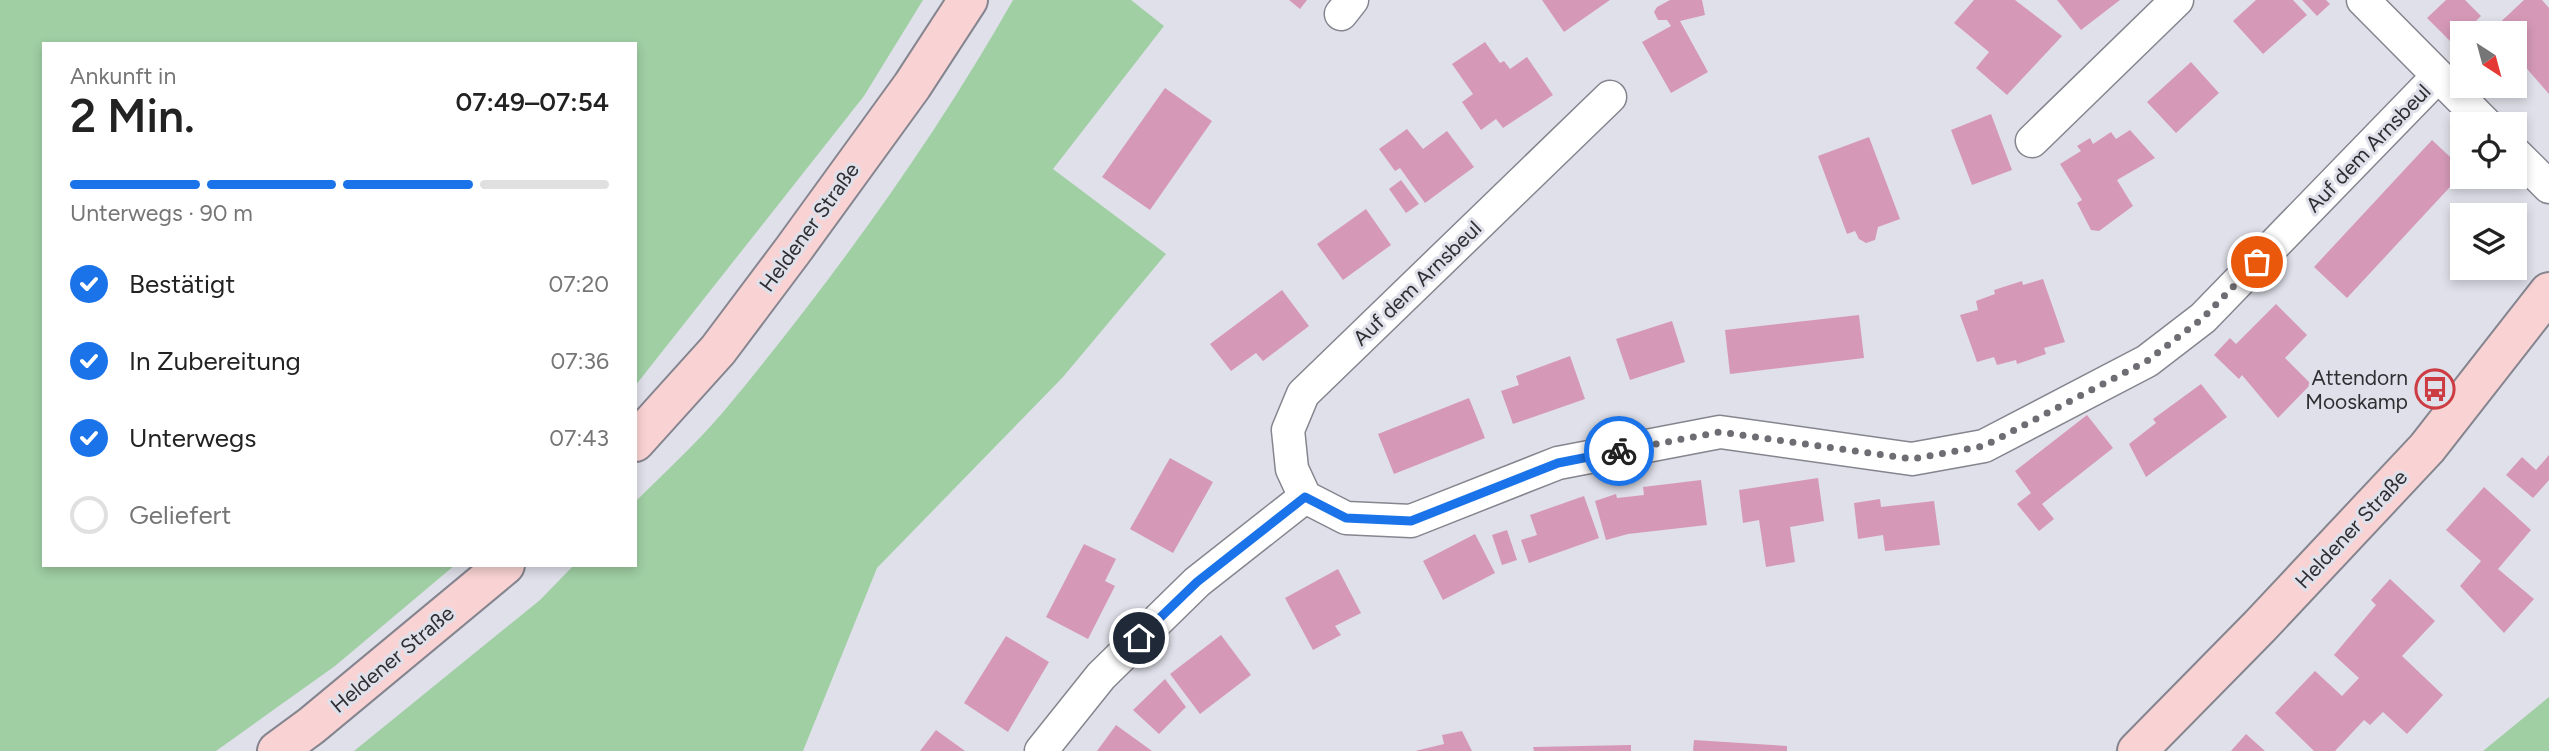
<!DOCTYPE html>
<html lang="de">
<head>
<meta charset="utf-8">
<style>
	body { margin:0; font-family:Figtree,sans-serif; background:#f6f6f6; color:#222; height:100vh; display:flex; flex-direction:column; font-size:26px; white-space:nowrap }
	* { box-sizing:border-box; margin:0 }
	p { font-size:23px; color:#767676 }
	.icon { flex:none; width:38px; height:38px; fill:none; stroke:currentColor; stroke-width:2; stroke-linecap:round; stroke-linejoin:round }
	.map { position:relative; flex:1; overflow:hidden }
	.details { position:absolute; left:42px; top:42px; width:595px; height:525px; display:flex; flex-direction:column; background:#fff; border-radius:0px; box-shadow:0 4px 10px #0003 }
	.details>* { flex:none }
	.needle { width:46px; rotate:144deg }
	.buttons { position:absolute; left:2450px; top:21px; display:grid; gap:14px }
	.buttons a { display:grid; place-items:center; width:77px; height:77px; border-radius:0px; background:#fff; box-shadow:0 4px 10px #0003; font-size:35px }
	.pin { position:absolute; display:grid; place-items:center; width:60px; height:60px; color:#fff; margin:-30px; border:4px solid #fff; border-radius:50%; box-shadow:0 2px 7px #0007 }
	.courier { position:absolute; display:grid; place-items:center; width:70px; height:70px; margin:-35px; border:5px solid #1a73e8; border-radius:50%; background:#fff; color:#222; box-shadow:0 2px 9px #0007 }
	.summary em { font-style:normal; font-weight:600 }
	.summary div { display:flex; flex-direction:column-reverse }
	.summary { display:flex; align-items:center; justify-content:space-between; height:119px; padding:0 28px }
	h1 { font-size:46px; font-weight:600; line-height:52px }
	.bar { display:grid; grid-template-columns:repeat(4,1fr); gap:10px 7px; align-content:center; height:84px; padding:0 28px }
	.bar i { height:9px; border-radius:5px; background:#e0e0e0 }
	.bar .selected { background:#1a73e8 }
	.bar p { grid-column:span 4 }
	ol { padding:0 28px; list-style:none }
	li { display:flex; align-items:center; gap:21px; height:77px }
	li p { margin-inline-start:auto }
	li .icon { padding:7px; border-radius:50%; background:#1a73e8; color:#fff; stroke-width:4 }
	li:last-child { color:#767676 }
	li i { width:38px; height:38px; border:4px solid #e0e0e0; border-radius:50% }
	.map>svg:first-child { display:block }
	.green { fill:#a0cfa4 }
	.building { fill:#d599b7 }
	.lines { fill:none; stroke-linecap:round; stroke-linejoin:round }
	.minor-casing { stroke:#85858f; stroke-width:35 }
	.secondary-casing { stroke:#85858f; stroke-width:42 }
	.minor { stroke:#fff; stroke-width:32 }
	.secondary { stroke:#f9d3d3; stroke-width:38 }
	.done { stroke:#6d6d73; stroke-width:7; stroke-dasharray:0 12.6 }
	.route { stroke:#1a73e8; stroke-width:9 }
	.labels { text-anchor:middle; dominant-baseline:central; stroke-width:6; stroke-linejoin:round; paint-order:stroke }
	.street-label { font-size:21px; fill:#2f2f33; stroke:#e0e0ea }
	.poi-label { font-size:21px; fill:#2f2f33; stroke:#e0e0ea; text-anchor:end }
</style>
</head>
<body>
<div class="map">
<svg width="2549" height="751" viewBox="0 0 2549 751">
	<rect width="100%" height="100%" fill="#e0e0ea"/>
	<path class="green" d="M0,0H923L864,96L635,386V44H44V565H455L335,666L216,751H0Z
		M1013,0H1131L1164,26L1053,169L1166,254L1063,377L877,568L803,751H354L540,600L574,565H635V502C665,472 697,443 724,411C830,283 931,145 1013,0Z
		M2549,697V751H2483Z"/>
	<path class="building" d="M1289,0H1307L1300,9Z
		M1542,0H1610L1564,32Z
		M1670,0H1702L1705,15L1680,21L1708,72L1671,93L1642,42L1671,26L1667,20H1658L1654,12L1657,7Z
		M1974,0H2015L2062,36L2007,95L1976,68L1989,52L1954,23Z
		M2057,0H2120L2081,30Z
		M2256,0H2293L2307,15L2263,54L2233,21Z
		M2302,0H2326L2330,4L2317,16Z
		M2446,0H2465L2481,16L2453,44L2427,18Z
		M2524,0H2542L2549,8V94L2515,55V33H2495L2492,30Z
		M1485,42L1500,63L1504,61L1510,69L1527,57L1553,95L1503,128L1496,119L1481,130L1462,102L1473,94L1452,64Z
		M2191,62L2219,93L2176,133L2147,102Z
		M1165,88L1212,121L1150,210L1102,177Z
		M1991,114L2012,170L1972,185L1951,130Z
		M1407,129L1423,149L1447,131L1474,167L1425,203L1400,168L1395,171L1379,149Z
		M2130,130L2155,158L2117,180L2133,206L2099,231L2091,230L2077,203L2082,200L2060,164L2081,151L2077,146L2090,138L2093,144L2111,132L2116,139Z
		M1869,137L1900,219L1878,227L1875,240L1866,243L1859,239L1855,231L1847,234L1818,156Z
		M2432,140L2462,168V174L2347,298L2314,267Z
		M1401,180L1419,204L1406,213L1389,189Z
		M1366,209L1391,245L1343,280L1317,244Z
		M2043,279L2065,342L2044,348L2046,354L2017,364L2016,360L1997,365L1994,357L1977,362L1960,315L1978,310L1976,301L1995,294L1994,290L2022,281L2023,285Z
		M1282,290L1309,326L1263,361L1256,353L1231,371L1210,344Z
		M2276,304L2307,335L2285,358L2311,384L2278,418L2242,375L2239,379L2214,355L2230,338L2236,344Z
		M1859,315L1864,358L1730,374L1725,330Z
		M1672,321L1685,362L1630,380L1616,339Z
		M1570,356L1585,399L1513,424L1501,391L1519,385L1516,376Z
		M2201,384L2227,417L2146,477L2129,444L2156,423L2153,419Z
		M1469,398L1485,438L1394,474L1378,434Z
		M2087,415L2113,448L2042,504L2054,519L2039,531L2017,504L2031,493L2015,471Z
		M2549,455V480L2533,498L2506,475L2522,457L2536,470Z
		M1170,458L1213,482L1173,553L1130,529Z
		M1818,478L1824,521L1790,527L1795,562L1766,567L1759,520L1743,523L1739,490Z
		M1701,480L1707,525L1628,534L1606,540L1595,501L1616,494L1617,498L1644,495L1643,487Z
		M2484,487L2531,530L2498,569L2534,599L2504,633L2460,586L2481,561L2446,530Z
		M1584,496L1599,538L1529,563L1521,540L1537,535L1530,515Z
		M1880,499L1881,507L1934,501L1940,545L1885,551L1883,535L1858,539L1854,503Z
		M1507,530L1517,560L1502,565L1492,535Z
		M1475,534L1495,573L1443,600L1423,561Z
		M1084,544L1116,559L1105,581L1115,586L1088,639L1046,617Z
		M1338,569L1361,613L1335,626L1341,635L1313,650L1285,598Z
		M2390,579L2435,621L2402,656L2443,695L2407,734L2383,712L2370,725L2364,720L2335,751H2314L2275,713L2315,671L2342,696L2359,678L2334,655L2376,605L2371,600Z
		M1221,635L1251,675L1200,714L1170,674Z
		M1006,636L1049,662L1008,732L964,703Z
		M1165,679L1186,707L1159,734L1133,710Z
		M1116,725L1152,751H1097Z
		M936,730L965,751H920Z
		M1462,731L1472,751H1415L1444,744L1442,735Z
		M2246,734L2265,751H2231Z
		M1694,740L1787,746V751H1693Z
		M1631,745V751H1534L1533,747Z"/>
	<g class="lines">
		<g class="minor-casing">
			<path id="minor" d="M2363,0L2486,124
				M1341,14L1352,0
				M1610,97L1303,394L1288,430L1292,469L1305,497L1346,518L1411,521L1558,463L1720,432L1912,459L1984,446L2147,361L2203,318L2438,76
				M2032,141L2177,0
				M2515,153L2549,187
				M1041,751L1101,676L1197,582L1305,497"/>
		</g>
		<g class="secondary-casing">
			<path id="secondary" d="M635,442L718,350L793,250L912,86L968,0
				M277,751L311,726L505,565
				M2137,751L2260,626L2427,448L2549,292"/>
		</g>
		<use href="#minor" class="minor"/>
		<use href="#secondary" class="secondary"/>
	</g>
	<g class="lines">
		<path class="done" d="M1619,451L1720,432L1912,459L1984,446L2147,361L2203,318L2257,262"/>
		<path class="route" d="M1139,638L1197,582L1305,497L1346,518L1411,521L1558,463L1619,451"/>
	</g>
	<defs>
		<g id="bus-ring" transform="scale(2.0125)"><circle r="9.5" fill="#e0e0ea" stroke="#cc3c42" stroke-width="1.5"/><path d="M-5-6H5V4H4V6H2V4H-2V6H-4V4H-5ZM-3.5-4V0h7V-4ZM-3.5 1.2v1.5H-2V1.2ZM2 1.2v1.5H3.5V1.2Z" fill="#cc3c42"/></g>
	</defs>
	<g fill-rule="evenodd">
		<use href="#bus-ring" x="2435" y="389"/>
	</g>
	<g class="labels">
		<g class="street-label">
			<text transform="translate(2368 148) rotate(-46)">Auf dem Arnsbeul</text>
			<text transform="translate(809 227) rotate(-54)">Heldener Straße</text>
			<text transform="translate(1417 283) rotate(-44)">Auf dem Arnsbeul</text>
			<text transform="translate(2351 529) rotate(-47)">Heldener Straße</text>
			<text transform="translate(392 659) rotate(-40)">Heldener Straße</text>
		</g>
		<g class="poi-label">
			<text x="2408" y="377">Attendorn<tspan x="2408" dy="24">Mooskamp</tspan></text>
		</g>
	</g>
</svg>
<div class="buttons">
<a><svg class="needle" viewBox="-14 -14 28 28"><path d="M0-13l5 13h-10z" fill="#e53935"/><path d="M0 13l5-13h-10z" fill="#767676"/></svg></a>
<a><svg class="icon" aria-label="locate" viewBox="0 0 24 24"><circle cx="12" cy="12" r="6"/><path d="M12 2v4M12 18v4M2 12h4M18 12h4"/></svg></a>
<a><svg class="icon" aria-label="layers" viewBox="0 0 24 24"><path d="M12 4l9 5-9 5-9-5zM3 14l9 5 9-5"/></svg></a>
</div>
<div class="pin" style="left:2257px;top:262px;background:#ea580c"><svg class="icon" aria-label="bag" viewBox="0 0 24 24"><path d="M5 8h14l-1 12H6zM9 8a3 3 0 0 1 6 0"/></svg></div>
<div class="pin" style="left:1139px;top:638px;background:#1f2937"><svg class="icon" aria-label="home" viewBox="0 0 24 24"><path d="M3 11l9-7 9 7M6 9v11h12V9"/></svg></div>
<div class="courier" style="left:1619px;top:451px"><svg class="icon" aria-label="bike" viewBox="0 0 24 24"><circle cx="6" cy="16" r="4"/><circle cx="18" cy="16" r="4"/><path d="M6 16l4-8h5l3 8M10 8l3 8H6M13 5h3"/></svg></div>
<section class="details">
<div class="summary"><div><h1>2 Min.</h1><p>Ankunft in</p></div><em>07:49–07:54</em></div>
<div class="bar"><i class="selected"></i><i class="selected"></i><i class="selected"></i><i></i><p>Unterwegs · 90 m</p></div>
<ol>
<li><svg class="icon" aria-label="check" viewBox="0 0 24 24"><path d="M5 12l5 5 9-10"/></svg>Bestätigt<p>07:20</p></li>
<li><svg class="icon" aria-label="check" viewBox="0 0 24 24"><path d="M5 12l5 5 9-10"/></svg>In Zubereitung<p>07:36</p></li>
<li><svg class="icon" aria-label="check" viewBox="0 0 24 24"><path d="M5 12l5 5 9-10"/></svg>Unterwegs<p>07:43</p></li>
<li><i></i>Geliefert</li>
</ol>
</section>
</div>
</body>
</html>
